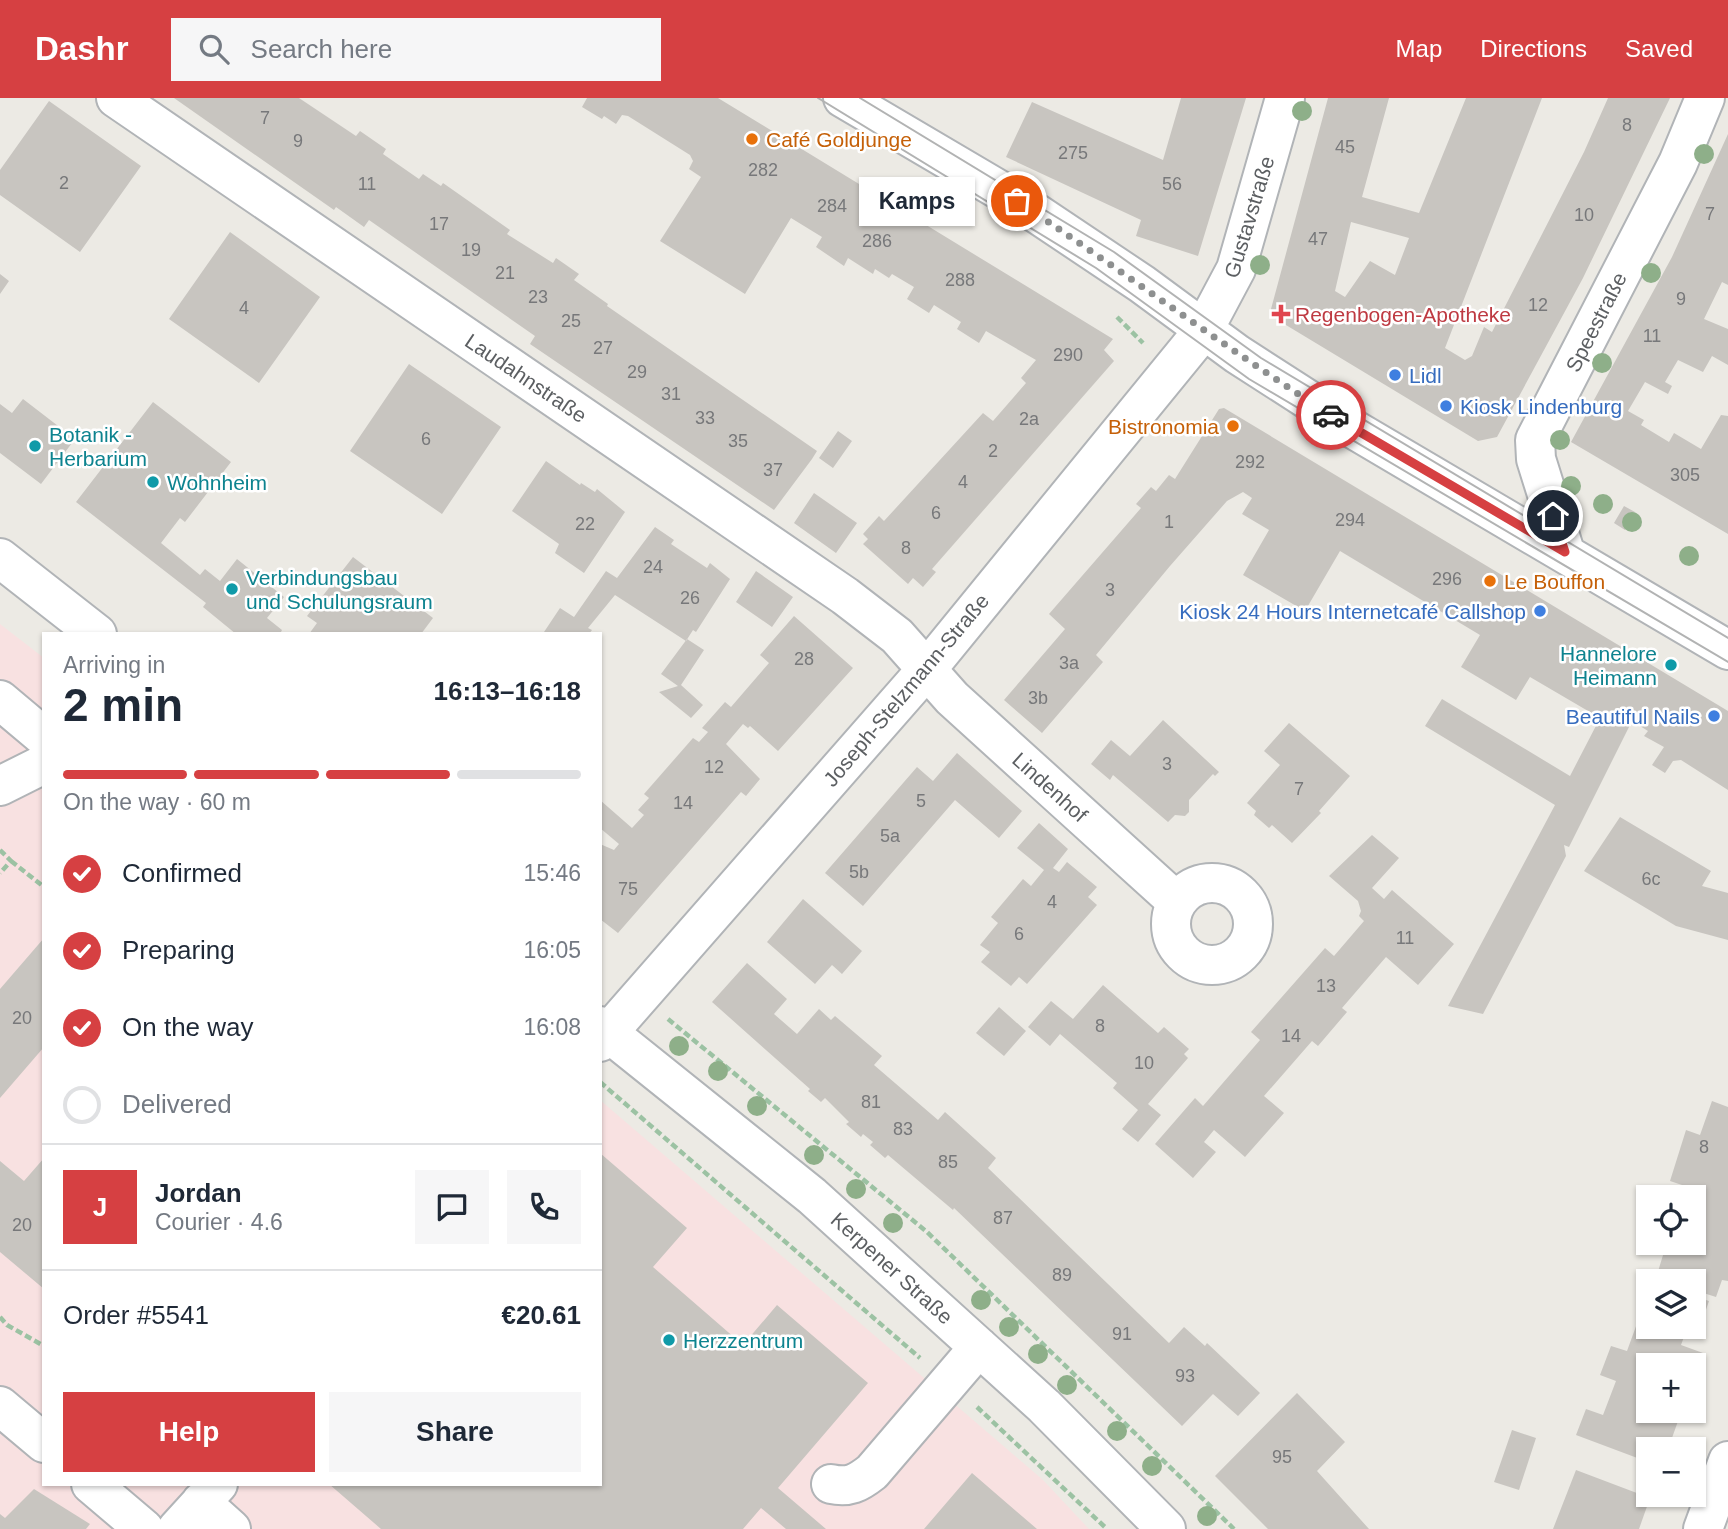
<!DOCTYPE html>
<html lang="en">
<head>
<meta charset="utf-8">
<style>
	body { margin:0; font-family:Helvetica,sans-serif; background:#f6f6f7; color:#1f2937; height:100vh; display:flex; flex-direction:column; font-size:26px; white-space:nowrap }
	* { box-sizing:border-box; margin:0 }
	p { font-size:23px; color:#747a83 }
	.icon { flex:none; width:38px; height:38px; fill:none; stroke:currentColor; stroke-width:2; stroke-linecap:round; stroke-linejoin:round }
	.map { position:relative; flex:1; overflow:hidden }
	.details { position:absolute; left:42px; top:534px; width:560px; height:854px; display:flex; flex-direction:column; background:#fff; border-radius:0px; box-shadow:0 2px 5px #0004 }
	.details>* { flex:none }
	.fabs { position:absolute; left:1636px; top:1087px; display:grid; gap:14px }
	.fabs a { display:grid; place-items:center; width:70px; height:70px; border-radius:0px; background:#fff; box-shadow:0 2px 5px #0004; font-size:35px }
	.pin { position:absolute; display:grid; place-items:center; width:60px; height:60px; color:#fff; margin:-30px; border:4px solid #fff; border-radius:50%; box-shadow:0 2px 7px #0007 }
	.courier { position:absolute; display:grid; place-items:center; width:70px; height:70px; margin:-35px; border:5px solid #d64042; border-radius:50%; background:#fff; color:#222; box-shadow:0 2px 9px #0007 }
	.bubble { position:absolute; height:49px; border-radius:0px; background:#fff; box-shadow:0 2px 5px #0004; font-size:23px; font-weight:700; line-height:49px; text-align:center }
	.summary em { font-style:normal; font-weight:700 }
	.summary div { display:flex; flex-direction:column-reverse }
	.summary { display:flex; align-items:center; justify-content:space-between; height:119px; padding:0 21px }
	h1 { font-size:46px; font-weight:700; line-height:52px }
	.bar { display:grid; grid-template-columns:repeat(4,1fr); gap:10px 7px; align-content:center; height:84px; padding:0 21px }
	.bar i { height:9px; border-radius:5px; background:#e0e1e3 }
	.bar .selected { background:#d64042 }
	.bar p { grid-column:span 4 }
	.line { display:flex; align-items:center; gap:18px; padding:0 21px; border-top:2px solid #e0e1e3 }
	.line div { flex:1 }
	.round { display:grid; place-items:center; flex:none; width:74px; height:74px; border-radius:0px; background:#f6f6f7 }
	ol { padding:0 21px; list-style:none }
	li { display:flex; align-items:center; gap:21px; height:77px }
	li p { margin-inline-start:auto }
	li .icon { padding:7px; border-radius:50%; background:#d64042; color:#fff; stroke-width:4 }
	li:last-child { color:#747a83 }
	li i { width:38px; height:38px; border:4px solid #e0e1e3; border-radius:50% }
	.button { display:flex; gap:14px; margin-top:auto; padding:14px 21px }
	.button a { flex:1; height:80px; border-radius:0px; background:#d64042; color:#fff; font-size:28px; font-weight:700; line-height:80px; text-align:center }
	.button a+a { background:#f6f6f7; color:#1f2937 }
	header { display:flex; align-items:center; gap:42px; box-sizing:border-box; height:98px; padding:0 35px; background:#d64042; color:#fff }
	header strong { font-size:33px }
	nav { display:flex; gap:38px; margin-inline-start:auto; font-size:24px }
	.search { width:490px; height:63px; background:#f6f6f7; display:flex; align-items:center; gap:18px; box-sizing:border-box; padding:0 24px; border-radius:0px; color:#747a83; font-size:26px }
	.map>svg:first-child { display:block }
	.medical { fill:#f8e1e1 }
	.building { fill:#c8c5c0; fill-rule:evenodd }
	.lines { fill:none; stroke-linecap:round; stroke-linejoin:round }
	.minor-casing { stroke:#b1b4b7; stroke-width:42 }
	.path { stroke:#9cc2a3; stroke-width:4.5; stroke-dasharray:7 3.5; stroke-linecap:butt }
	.minor { stroke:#fff; stroke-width:38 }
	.tram { stroke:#b2b3b3; stroke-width:2 }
	.tree { fill:#8eaf89 }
	.done { stroke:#8e9090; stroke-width:7; stroke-dasharray:0 12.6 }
	.route { stroke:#d64042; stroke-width:9 }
	.food-dot { fill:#e8710a; stroke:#fff; stroke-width:2.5 }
	.health-dot { fill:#e0444e; stroke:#fff; stroke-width:2.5 }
	.shop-dot { fill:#3f7fe0; stroke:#fff; stroke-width:2.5 }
	.culture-dot { fill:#0f9aa8; stroke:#fff; stroke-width:2.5 }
	.labels { text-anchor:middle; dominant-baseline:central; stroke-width:5; stroke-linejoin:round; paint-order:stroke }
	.number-label { font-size:18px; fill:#77787a }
	.food-label { font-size:21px; fill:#c56008; stroke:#fff; text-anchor:start }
	.street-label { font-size:21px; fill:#5c5f62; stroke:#fff }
	.health-label { font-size:21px; fill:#be3a42; stroke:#fff; text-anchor:start }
	.shop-label { font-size:21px; fill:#366cbe; stroke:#fff; text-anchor:start }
	.culture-label { font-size:21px; fill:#0d838f; stroke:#fff; text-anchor:start }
</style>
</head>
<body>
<header>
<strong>Dashr</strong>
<div class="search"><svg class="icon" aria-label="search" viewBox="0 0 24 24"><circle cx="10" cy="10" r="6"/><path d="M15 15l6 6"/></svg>Search here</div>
<nav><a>Map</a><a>Directions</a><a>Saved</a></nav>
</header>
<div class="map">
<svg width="1728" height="1431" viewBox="0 0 1728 1431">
	<rect width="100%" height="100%" fill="#eceae4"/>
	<path class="medical" d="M0,526L44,560V1386H600V1002L1043,1382L1089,1431H0Z"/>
	<path class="building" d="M174,0H299L356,38L360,33L386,51L383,56L419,81L423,76L441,88L443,85L510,132L507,136L553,165L556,160L579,176L574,182L608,206L607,208L817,353L812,361L774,412L530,246L535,238L369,122L364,129L336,109L334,112Z
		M587,0H718L1113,241L1104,252L1114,263L932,471L936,474L923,489L913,480L908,486L863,446L868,441L863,436L879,418L884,423L983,315L993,323L1026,285L1021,280L1036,262L986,233L979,245L957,231L961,224L934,207L929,215L907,201L914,189L892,176L889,180L875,171L873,176L848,160L844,168L816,149L822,139L791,120L745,196L660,143L701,79L689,71L693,63L690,57L628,18L622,17L616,26L604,18L602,21L582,9Z
		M1181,0H1246L1198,158L1136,138L1141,122L1006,59L1032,4L1163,62Z
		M1328,0H1389L1362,99L1419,115L1466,0H1542L1445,250L1465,262L1472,258L1484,229L1492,234L1584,54L1608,0H1670L1583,180L1497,339L1478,343L1276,221L1271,211ZM1351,124L1409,140L1395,177L1370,163L1345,199L1335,193Z
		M49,3L141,68L80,154L0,97V72Z
		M1728,36V187L1722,184L1704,221L1728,231V267L1712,258L1703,274L1678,262L1665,284L1672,288L1668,296L1645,284L1628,313L1644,322L1641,327L1669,344L1674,335L1701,351L1721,317L1728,318V436L1571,344L1672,159Z
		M230,134L320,199L259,285L169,221Z
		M0,176L9,183L0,196Z
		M409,266L501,329L442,416L350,353Z
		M23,301L75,341L41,386L0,355V306L12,315Z
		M153,304L231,364L185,424L180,420L161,445L200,477L205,471L220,483L237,461L284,499L267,520L282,532L280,536H236L203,509L206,505L76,404Z
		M1224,310L1728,613V692L1681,662L1673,663L1665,675L1652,667L1664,649L1644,638L1648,633L1632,623L1569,749L1564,747L1566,758L1483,916L1448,908L1555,707L1425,628L1442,601L1570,678L1600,620L1530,579L1516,602L1461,569L1480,537L1340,453L1305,513L1243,477L1269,432L1242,416L1252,400L1243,394L1227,403L1170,468L1096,557L1103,564L1042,635L1004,602L1065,531L1049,516L1141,410L1136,406L1151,389L1156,393L1169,377L1175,381L1219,311Z
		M838,333L852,343L833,370L819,360Z
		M546,363L580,387L581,385L595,394L597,391L625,414L584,475L555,455L559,446L512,413Z
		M814,395L857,425L836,455L794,425Z
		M1624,408L1635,414L1625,432L1614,425Z
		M655,429L674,442L671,446L707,470L710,465L730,481L696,534L693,532L686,543L615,497L588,530L592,532L589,536L544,534L560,510L574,519L606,473L617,480Z
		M353,459L433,520L421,536H309L317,525L307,518Z
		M756,473L793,499L772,529L736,504Z
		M794,518L853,570L778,653L750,628L748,630L743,626L726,646L760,681L746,698L741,694L618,835L600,821V746L614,752L619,746L600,730V702L632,730L644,717L638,712L649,700L644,696L693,640L699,644L708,634L702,630L725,604L731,609L769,565L760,557Z
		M687,541L704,552L681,587L703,607L691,620L659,594L678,588L661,576Z
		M1163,622L1219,674L1215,678L1213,676L1189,702V714L1185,718L1175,717L1168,724L1113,677L1110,682L1091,666L1111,642L1130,658Z
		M1289,625L1350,678L1319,713L1321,715L1292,745L1272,727L1269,730L1254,717L1256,713L1247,705L1280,667L1264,653Z
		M957,655L1022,713L999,740L955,702L863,808L825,775L917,669L933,683Z
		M1620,719L1711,773L1702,788L1728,795V842L1676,828L1584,773Z
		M1039,725L1068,751L1053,770L1059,774L1067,764L1097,789L1088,799L1097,807L1027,886L1019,879L1011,888L981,864L990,854L980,847L998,825L991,819L1023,781L1031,788L1044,772L1017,750Z
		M1372,737L1399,760L1372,790L1384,801L1392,792L1454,846L1418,887L1386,859L1342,910L1347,914L1318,948L1312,943L1264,998L1284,1015L1245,1059L1214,1032L1204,1044L1216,1054L1193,1080L1155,1046L1195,1000L1203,1008L1260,942L1251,934L1325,850L1334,858L1364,823L1359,818L1361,813L1358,803L1329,778Z
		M803,801L862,853L842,876L832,867L815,886L767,844Z
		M44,840V949L0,1000V891Z
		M747,865L787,901L774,916L797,936L819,911L831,922L835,918L882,958L874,967L938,1022L945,1014L996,1060L988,1070L1169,1245L1184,1229L1205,1248L1207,1245L1260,1295L1238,1318L1213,1296L1182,1328L954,1110L953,1112L888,1057L885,1060L870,1047L873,1044L863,1036L861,1039L846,1026L849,1024L825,1000L821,1004L808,993L810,991L712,904Z
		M1103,887L1158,935L1164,929L1189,951L1184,956L1188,960L1148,1006L1161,1017L1138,1044L1122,1031L1138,1012L1113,990L1117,985L1060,936L1050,948L1028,929L1051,903L1073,921Z
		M999,909L1026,933L1004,958L976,935Z
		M1712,1003L1728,1009V1183L1722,1182L1716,1199L1694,1192V1183L1656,1180L1667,1144H1694V1099H1681L1685,1088L1670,1083L1686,1032L1700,1037Z
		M600,1055L687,1130L653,1169L743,1247L777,1207L868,1285L778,1390L826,1431H786L761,1410L743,1431H381L329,1386H600Z
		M44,1060L43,1100L44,1191L0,1154V1063L24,1083Z
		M1694,1198L1709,1203L1697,1238L1671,1229L1694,1228Z
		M1639,1220L1648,1223V1228H1664L1685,1236L1681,1247L1703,1255L1706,1262L1701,1277L1694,1280V1267H1648V1312H1682L1668,1351H1648V1364L1576,1337L1586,1311L1603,1317L1616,1283L1600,1277L1611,1248L1627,1253Z
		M1297,1295L1345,1344L1317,1373L1369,1431H1268L1215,1378Z
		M1512,1332L1536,1340L1519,1392L1494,1384Z
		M1576,1372L1650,1400L1639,1431H1553Z
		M972,1375L1037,1431H924Z
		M34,1391L90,1426L86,1431H0V1416L5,1420Z"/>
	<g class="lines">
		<g class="minor-casing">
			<path id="minor" d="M116,0L845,498L897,538L952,600L1177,804
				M843,0L1018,103L1142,186L1237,256L1355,332L1728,552
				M1565,454L1536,361L1535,342L1678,65L1705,0
				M0,460L97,536
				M0,602L44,639
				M0,688L44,666
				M1171 826a41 41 0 1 1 82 0a41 41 0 1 1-82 0Z
				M600,928L812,1098L1044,1308L1166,1431
				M600,944L927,571L1203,233L1236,171L1285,0
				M0,1308L44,1345
				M91,1386L144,1431
				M831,1386C849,1390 858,1385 872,1374L979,1249
				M201,1404L231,1431
				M177,1431L218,1386
				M1703,1431L1728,1363"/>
		</g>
		<path class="path" d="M1117,219L1143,245
			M0,752L11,763L0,775
			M11,763L44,789
			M668,921L927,1134L1234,1431
			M600,984L920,1260
			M0,1219L7,1227L44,1248
			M977,1309L1107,1431"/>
		<use href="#minor" class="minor"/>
		<path class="tram" d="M818,0L1096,170L1249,281L1728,564
			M860,0L1114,154L1261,260L1728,540"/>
	</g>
	<g class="tree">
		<circle cx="1302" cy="13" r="10"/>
		<circle cx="1704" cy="56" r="10"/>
		<circle cx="1260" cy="167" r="10"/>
		<circle cx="1651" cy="175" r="10"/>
		<circle cx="1602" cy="265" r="10"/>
		<circle cx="1560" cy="342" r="10"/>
		<circle cx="1571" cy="388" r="10"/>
		<circle cx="1603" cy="406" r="10"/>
		<circle cx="1632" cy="424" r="10"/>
		<circle cx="1689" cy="458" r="10"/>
		<circle cx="679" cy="948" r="10"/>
		<circle cx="718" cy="973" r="10"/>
		<circle cx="757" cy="1008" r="10"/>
		<circle cx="814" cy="1057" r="10"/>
		<circle cx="856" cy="1091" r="10"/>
		<circle cx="893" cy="1125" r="10"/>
		<circle cx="981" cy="1202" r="10"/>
		<circle cx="1009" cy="1229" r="10"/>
		<circle cx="1038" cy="1256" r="10"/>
		<circle cx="1067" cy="1287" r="10"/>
		<circle cx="1117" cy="1333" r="10"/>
		<circle cx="1152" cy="1368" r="10"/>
		<circle cx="1207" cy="1418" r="10"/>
	</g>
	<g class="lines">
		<path class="done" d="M1017,103C1123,173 1224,249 1331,317"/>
		<path class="route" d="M1331,317L1565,454L1553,418"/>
	</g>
	<g class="food-dot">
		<circle cx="752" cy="41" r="7"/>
		<circle cx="1233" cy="328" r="7"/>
		<circle cx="1490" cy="483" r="7"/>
	</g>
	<path class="health-dot" d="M1277.5 205.5h7v7h7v7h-7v7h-7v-7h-7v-7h7z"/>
	<g class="shop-dot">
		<circle cx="1395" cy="277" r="7"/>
		<circle cx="1446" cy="308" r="7"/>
		<circle cx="1540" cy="513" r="7"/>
		<circle cx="1714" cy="618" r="7"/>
	</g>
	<g class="culture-dot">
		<circle cx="35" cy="348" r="7"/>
		<circle cx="153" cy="384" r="7"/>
		<circle cx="232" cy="491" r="7"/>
		<circle cx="1671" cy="567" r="7"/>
		<circle cx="669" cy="1242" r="7"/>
	</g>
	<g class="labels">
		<g class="number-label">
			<text x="265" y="20">7</text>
			<text x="1627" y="27">8</text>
			<text x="298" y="43">9</text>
			<text x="1345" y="49">45</text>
			<text x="1073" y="55">275</text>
			<text x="763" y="72">282</text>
			<text x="64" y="85">2</text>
			<text x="367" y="86">11</text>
			<text x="1172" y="86">56</text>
			<text x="832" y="108">284</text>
			<text x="1710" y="116">7</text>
			<text x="1584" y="117">10</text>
			<text x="439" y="126">17</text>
			<text x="1318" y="141">47</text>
			<text x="877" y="143">286</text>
			<text x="471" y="152">19</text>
			<text x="505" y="175">21</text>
			<text x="960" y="182">288</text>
			<text x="538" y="199">23</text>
			<text x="1681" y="201">9</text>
			<text x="1538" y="207">12</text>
			<text x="244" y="210">4</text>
			<text x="571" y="223">25</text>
			<text x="1652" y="238">11</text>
			<text x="603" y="250">27</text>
			<text x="1068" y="257">290</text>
			<text x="637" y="274">29</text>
			<text x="671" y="296">31</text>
			<text x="705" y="320">33</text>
			<text x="1029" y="321">2a</text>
			<text x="426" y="341">6</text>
			<text x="738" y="343">35</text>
			<text x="993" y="353">2</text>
			<text x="1250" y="364">292</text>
			<text x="773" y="372">37</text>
			<text x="1685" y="377">305</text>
			<text x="963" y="384">4</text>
			<text x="936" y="415">6</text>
			<text x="1350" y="422">294</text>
			<text x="1169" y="424">1</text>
			<text x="585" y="426">22</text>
			<text x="906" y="450">8</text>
			<text x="653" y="469">24</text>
			<text x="1447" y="481">296</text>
			<text x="1110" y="492">3</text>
			<text x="690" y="500">26</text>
			<text x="804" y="561">28</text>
			<text x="1069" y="565">3a</text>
			<text x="1038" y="600">3b</text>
			<text x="1167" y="666">3</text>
			<text x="714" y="669">12</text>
			<text x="1299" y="691">7</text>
			<text x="921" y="703">5</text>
			<text x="683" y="705">14</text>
			<text x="890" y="738">5a</text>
			<text x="859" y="774">5b</text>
			<text x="1651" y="781">6c</text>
			<text x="628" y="791">75</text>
			<text x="1052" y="804">4</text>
			<text x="1019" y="836">6</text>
			<text x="1405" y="840">11</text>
			<text x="1326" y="888">13</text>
			<text x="22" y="920">20</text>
			<text x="1100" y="928">8</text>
			<text x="1291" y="938">14</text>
			<text x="1144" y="965">10</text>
			<text x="871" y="1004">81</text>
			<text x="903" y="1031">83</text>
			<text x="1704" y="1049">8</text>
			<text x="948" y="1064">85</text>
			<text x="1003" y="1120">87</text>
			<text x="22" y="1127">20</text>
			<text x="1062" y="1177">89</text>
			<text x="1122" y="1236">91</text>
			<text x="1185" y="1278">93</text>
			<text x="1282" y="1359">95</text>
		</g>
		<g class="food-label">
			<text x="766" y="41">Café Goldjunge</text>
			<text x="1219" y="328" text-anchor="end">Bistronomia</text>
			<text x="1504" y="483">Le Bouffon</text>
		</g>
		<g class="street-label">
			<text transform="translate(1249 119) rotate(-73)">Gustavstraße</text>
			<text transform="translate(1596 224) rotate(-63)">Speestraße</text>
			<text transform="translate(526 280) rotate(34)">Laudahnstraße</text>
			<text transform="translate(906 592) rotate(-50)">Joseph-Stelzmann-Straße</text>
			<text transform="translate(1050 689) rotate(42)">Lindenhof</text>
			<text transform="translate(892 1170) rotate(42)">Kerpener Straße</text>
		</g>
		<g class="health-label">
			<text x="1295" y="216">Regenbogen-Apotheke</text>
		</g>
		<g class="shop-label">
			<text x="1409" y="277">Lidl</text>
			<text x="1460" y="308">Kiosk Lindenburg</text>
			<text x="1526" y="513" text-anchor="end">Kiosk 24 Hours Internetcafé Callshop</text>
			<text x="1700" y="618" text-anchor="end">Beautiful Nails</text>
		</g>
		<g class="culture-label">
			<text x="49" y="336">Botanik -<tspan x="49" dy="24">Herbarium</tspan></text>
			<text x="167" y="384">Wohnheim</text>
			<text x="246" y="479">Verbindungsbau<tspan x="246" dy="24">und Schulungsraum</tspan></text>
			<text x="1657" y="555" text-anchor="end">Hannelore<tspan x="1657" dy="24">Heimann</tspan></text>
			<text x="683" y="1242">Herzzentrum</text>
		</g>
	</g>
</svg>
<div class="fabs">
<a><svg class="icon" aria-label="locate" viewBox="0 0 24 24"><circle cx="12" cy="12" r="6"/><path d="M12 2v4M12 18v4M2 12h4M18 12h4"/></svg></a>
<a><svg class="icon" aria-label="layers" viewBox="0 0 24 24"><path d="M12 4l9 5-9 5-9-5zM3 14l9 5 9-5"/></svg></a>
<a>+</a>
<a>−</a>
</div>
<div class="pin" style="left:1017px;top:103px;background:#ea580c"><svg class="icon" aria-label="bag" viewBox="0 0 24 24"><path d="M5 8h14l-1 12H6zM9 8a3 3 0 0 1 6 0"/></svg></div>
<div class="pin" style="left:1553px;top:418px;background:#1f2937"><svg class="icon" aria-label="home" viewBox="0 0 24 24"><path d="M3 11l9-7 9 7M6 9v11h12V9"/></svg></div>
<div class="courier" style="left:1331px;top:317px"><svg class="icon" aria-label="car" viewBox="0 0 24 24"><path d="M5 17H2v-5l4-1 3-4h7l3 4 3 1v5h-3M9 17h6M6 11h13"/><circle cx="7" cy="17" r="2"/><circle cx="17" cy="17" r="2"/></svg></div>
<div class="bubble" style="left:859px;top:79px;width:116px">Kamps</div>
<section class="details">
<div class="summary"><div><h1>2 min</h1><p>Arriving in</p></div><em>16:13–16:18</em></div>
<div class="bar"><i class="selected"></i><i class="selected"></i><i class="selected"></i><i></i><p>On the way · 60 m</p></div>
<ol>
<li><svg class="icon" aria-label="check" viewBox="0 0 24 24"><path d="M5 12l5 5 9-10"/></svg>Confirmed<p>15:46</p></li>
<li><svg class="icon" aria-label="check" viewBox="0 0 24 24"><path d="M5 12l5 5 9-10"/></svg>Preparing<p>16:05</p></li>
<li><svg class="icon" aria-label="check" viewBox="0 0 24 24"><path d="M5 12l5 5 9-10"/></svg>On the way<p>16:08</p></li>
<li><i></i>Delivered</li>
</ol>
<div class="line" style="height:126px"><b class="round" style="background:#d64042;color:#fff">J</b><div><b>Jordan</b><p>Courier · 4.6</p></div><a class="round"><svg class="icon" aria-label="chat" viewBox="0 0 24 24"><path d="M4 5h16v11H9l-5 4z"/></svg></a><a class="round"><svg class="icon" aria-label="phone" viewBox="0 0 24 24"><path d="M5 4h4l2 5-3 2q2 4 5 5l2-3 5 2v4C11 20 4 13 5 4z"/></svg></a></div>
<div class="line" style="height:91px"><div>Order #5541</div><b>€20.61</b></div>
<div class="button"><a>Help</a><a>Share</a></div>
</section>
</div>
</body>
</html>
